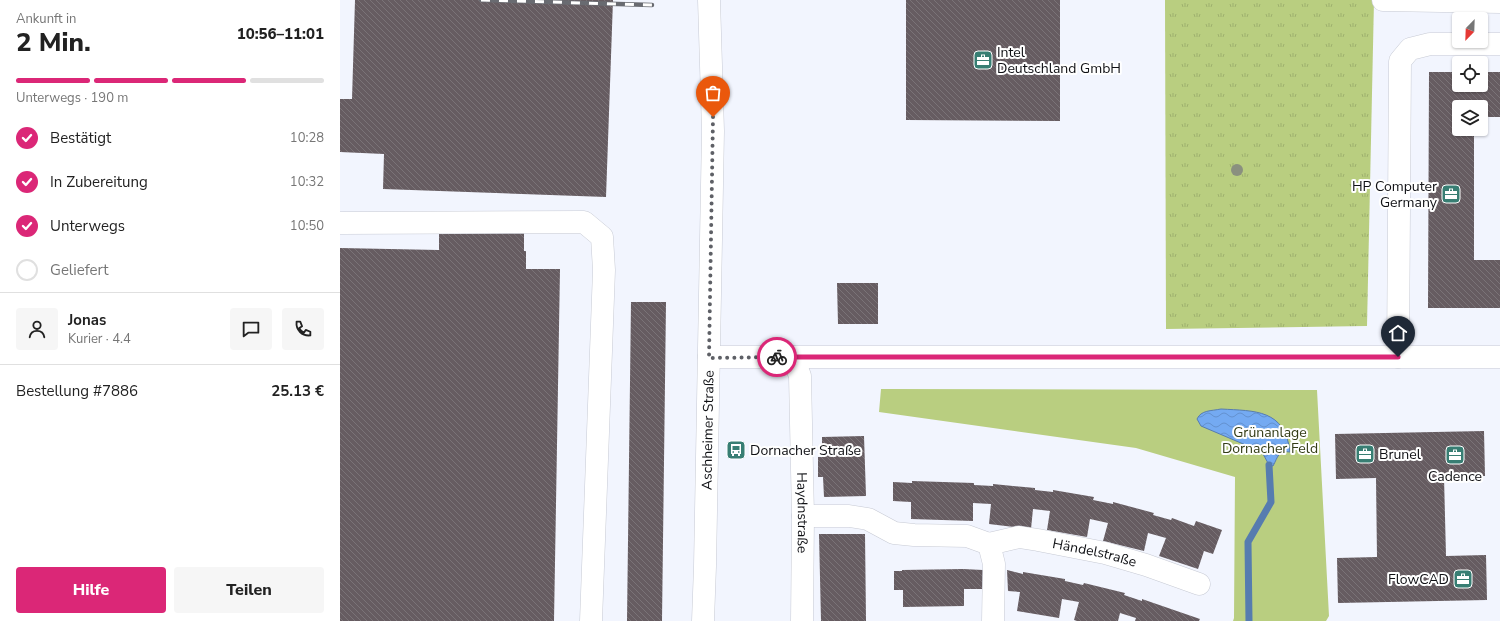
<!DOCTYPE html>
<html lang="de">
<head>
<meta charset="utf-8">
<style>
	body { margin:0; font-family:"Nunito Sans",sans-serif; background:#f6f6f6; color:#222; height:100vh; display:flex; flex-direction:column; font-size:15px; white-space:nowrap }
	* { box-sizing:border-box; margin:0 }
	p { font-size:13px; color:#767676 }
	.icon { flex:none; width:22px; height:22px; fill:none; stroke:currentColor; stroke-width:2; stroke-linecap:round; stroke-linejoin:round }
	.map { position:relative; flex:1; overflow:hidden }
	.side { display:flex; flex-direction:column; background:#fff; width:340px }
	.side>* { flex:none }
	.needle { width:26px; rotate:203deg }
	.buttons { position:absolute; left:1112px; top:12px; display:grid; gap:8px }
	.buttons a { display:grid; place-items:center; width:36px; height:36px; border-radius:4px; background:#fff; box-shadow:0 1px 3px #0004; font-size:20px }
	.pin { position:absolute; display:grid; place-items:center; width:34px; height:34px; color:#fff; margin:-41px -17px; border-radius:50% 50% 50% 0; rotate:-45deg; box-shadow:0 0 4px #0007 }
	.pin .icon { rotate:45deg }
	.courier { position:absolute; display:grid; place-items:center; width:40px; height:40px; margin:-20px; border:3px solid #db2777; border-radius:50%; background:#fff; color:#222; box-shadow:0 1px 5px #0007 }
	.overview em { font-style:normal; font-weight:800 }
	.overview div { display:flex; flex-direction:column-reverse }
	.overview { display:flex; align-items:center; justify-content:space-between; height:68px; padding:0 16px }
	h1 { font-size:26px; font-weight:800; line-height:30px }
	.bar { display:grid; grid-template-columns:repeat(4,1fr); gap:6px 4px; align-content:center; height:48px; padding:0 16px }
	.bar i { height:5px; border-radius:3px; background:#e0e0e0 }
	.bar .active { background:#db2777 }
	.bar p { grid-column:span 4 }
	.line { display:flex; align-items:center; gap:10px; padding:0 16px; border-top:1px solid #e0e0e0 }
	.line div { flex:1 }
	.round { display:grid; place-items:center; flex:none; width:42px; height:42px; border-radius:4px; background:#f6f6f6 }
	ol { padding:0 16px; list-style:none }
	li { display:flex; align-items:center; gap:12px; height:44px }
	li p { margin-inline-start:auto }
	li .icon { padding:4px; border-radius:50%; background:#db2777; color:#fff; stroke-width:4 }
	li:last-child { color:#767676 }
	li i { width:22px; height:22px; border:2px solid #e0e0e0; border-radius:50% }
	.cta { display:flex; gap:8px; margin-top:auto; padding:8px 16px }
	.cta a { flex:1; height:46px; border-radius:4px; background:#db2777; color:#fff; font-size:16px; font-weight:800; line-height:46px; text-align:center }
	.cta a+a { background:#f6f6f6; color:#222 }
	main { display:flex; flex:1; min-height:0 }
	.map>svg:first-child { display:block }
	.grass { fill:url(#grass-tufts) }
	.green { fill:#b9ce80 }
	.water { fill:url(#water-waves); stroke:#567caf }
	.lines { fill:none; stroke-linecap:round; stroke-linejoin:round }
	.stream { stroke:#567caf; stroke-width:7 }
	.building { fill:url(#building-back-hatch) }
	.minor-casing { stroke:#c7cad4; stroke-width:23 }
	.major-casing { stroke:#c7cad4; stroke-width:23 }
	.minor { stroke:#fff; stroke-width:22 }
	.major { stroke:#fff; stroke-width:22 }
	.rail-casing { stroke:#696b71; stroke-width:4.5 }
	.rail { stroke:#fff; stroke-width:3; stroke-dasharray:9; stroke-linecap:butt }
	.tree { fill:#8a907f }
	.done { stroke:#5e6066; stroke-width:4; stroke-dasharray:0 7.2 }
	.route { stroke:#db2777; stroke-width:5 }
	.labels { text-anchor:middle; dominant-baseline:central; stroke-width:4; stroke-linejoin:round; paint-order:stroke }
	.poi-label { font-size:14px; fill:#0f1014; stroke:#fff; text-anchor:start }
	.street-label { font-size:14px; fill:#0f1014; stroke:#fff }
	.park-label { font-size:14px; fill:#343d17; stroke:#fff }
</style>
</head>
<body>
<main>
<section class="side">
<div class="overview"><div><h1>2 Min.</h1><p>Ankunft in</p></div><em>10:56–11:01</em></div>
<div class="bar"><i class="active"></i><i class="active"></i><i class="active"></i><i></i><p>Unterwegs · 190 m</p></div>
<ol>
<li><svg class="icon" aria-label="check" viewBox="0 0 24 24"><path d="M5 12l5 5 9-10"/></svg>Bestätigt<p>10:28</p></li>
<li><svg class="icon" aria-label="check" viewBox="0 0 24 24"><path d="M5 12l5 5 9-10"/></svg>In Zubereitung<p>10:32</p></li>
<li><svg class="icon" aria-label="check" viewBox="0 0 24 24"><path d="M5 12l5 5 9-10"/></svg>Unterwegs<p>10:50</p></li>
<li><i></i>Geliefert</li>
</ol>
<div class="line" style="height:72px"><a class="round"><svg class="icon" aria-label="person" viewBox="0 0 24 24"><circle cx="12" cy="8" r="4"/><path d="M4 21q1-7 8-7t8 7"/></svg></a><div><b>Jonas</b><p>Kurier · 4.4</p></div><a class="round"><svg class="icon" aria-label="chat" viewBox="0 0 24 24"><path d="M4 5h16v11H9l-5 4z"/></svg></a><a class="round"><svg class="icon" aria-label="phone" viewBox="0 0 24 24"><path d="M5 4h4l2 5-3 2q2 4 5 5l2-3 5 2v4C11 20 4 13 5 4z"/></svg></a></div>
<div class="line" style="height:52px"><div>Bestellung #7886</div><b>25.13 €</b></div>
<div class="cta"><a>Hilfe</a><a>Teilen</a></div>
</section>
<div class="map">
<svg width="1160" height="621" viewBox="0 0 1160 621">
	<defs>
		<pattern id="grass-tufts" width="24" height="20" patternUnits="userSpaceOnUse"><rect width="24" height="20" fill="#b9ce80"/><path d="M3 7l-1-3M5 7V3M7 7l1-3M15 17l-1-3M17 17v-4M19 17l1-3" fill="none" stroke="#9eb06e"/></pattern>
		<pattern id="water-waves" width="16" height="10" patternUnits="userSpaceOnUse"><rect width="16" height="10" fill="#74aaf2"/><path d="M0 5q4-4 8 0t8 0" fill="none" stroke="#6391cf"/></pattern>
		<pattern id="building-back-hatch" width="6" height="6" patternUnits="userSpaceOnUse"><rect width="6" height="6" fill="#665c61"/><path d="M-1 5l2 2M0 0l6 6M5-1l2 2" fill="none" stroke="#7a7377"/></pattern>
	</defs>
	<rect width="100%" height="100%" fill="#f2f5fe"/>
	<path class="grass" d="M825,0H1034L1027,326L826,329Z"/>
	<path class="green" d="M541,389L977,390L989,616L986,621H893L894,618L895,477L796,448L539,412Z"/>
	<path class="water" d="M881,409C915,411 945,409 950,452C938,450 938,457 933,466L929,465L922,452L861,426L857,419C861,410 871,411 881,409Z"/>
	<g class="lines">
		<path class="stream" d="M909,621L908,542L931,502L929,465"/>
	</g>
	<path class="building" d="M15,0H273L266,197L43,189L44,154L0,152V99H12Z
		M566,0H720V121L566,120Z
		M1089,72H1119V85H1141V72H1160V117H1141V107H1119V129H1134V260H1160V308H1088Z
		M99,229L184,230V251H186V269H220L214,621H0V248L99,250Z
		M497,283H538V324H498Z
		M291,302H326L322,621H287Z
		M1144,431L1145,476L1104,477L1106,556L1146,555L1147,600L998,603L997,558L1037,557L1036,478L996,479L995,434Z
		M524,436L526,496L484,497L483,477H478V457H482V437Z
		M572,481L634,483V485L653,486V484L695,488V490L713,492V490L754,497L753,500L773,504V502L814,513L813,515L831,520L832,518L854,526L856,521L882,530L873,554L864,551L858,569L819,556L826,538L808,533L804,551L763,541L768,523L750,519L747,537L707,530L710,511L693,509L691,529L649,524L651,504L633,503V521L571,519V502L553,501V482L572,483Z
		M479,534H525L526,621H481Z
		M623,569L643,570V589H624V606L563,607V590H554V571H562V570Z
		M667,570L683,574V572L725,579V581L743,585L744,583L785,593L784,595L802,601V599L860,619L859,621H795L796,618L780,613L778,621H737L734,620L739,602L722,599L719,618L677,611L680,592L668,591Z"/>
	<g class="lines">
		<g class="minor-casing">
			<g id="minor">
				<path d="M1043,0L1160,2"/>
				<path d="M0,223L244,222L262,237L264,270L251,621"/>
				<path d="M369,357H1160"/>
				<path id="s1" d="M453,357L460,376L463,516L462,621"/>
				<path d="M1058,357L1060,61L1070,49L1090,44H1160"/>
				<path d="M463,516H509L528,519L554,533L574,535L627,536L649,544L654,564L653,621"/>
				<path id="s2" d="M649,544L679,537L698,540L765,553L806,565L859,584"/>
			</g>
		</g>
		<g class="major-casing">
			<g id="major">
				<path id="s3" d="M363,621L365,566L373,131L369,0"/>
			</g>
		</g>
		<use href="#minor" class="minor"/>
		<use href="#major" class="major"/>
		<g class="rail-casing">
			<path id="rail" d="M141,0L312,5"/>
		</g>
		<use href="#rail" class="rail"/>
	</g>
	<circle class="tree" cx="897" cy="170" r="6"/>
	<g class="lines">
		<path class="done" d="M373,117L369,358L437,357"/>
		<path class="route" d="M437,357H1058"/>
	</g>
	<defs>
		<g id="office-square" transform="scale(1)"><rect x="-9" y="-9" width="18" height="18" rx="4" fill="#387e73" stroke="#fff"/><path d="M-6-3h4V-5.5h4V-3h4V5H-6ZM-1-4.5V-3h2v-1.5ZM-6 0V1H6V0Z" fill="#fff"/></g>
		<g id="bus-square" transform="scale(1)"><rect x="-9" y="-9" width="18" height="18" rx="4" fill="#387e73" stroke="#fff"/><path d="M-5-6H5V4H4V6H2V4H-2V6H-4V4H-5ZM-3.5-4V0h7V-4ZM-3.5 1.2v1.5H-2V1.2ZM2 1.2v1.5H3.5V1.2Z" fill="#fff"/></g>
	</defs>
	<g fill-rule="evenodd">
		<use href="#office-square" x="643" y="60"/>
		<use href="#office-square" x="1111" y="194"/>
		<use href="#bus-square" x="396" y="450"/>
		<use href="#office-square" x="1025" y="454"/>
		<use href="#office-square" x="1115" y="455"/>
		<use href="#office-square" x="1123" y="579"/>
	</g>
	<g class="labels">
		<g class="poi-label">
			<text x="657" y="52">Intel<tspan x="657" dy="16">Deutschland GmbH</tspan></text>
			<text x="1097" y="186" text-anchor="end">HP Computer<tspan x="1097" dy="16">Germany</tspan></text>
			<text x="410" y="450">Dornacher Straße</text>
			<text x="1039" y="454">Brunel</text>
			<text x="1115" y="476" text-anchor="middle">Cadence</text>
			<text x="1109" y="579" text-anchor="end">FlowCAD</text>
		</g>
		<g class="street-label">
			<text stroke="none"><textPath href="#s3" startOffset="191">Aschheimer Straße</textPath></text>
			<text stroke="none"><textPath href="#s1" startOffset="157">Haydnstraße</textPath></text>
			<text stroke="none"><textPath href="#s2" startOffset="108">Händelstraße</textPath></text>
		</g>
		<g class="park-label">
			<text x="930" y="432">Grünanlage<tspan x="930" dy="16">Dornacher Feld</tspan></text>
		</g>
	</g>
</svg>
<div class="buttons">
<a><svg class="needle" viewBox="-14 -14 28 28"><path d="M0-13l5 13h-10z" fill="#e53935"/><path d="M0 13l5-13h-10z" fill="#767676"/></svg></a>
<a><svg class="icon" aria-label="locate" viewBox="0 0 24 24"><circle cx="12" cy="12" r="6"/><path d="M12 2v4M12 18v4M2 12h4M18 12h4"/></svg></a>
<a><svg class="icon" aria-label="layers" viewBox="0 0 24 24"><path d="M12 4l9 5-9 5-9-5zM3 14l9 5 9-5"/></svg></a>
</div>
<div class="pin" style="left:373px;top:117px;background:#ea580c"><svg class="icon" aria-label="bag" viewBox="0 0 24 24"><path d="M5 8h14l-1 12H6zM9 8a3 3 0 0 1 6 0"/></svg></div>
<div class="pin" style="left:1058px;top:357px;background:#1f2937"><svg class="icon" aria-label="home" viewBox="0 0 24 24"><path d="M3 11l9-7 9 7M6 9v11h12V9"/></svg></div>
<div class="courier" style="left:437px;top:357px"><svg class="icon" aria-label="bike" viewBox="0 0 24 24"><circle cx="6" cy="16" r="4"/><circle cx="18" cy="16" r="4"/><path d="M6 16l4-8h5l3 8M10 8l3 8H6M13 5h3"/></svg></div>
</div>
</main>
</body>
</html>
